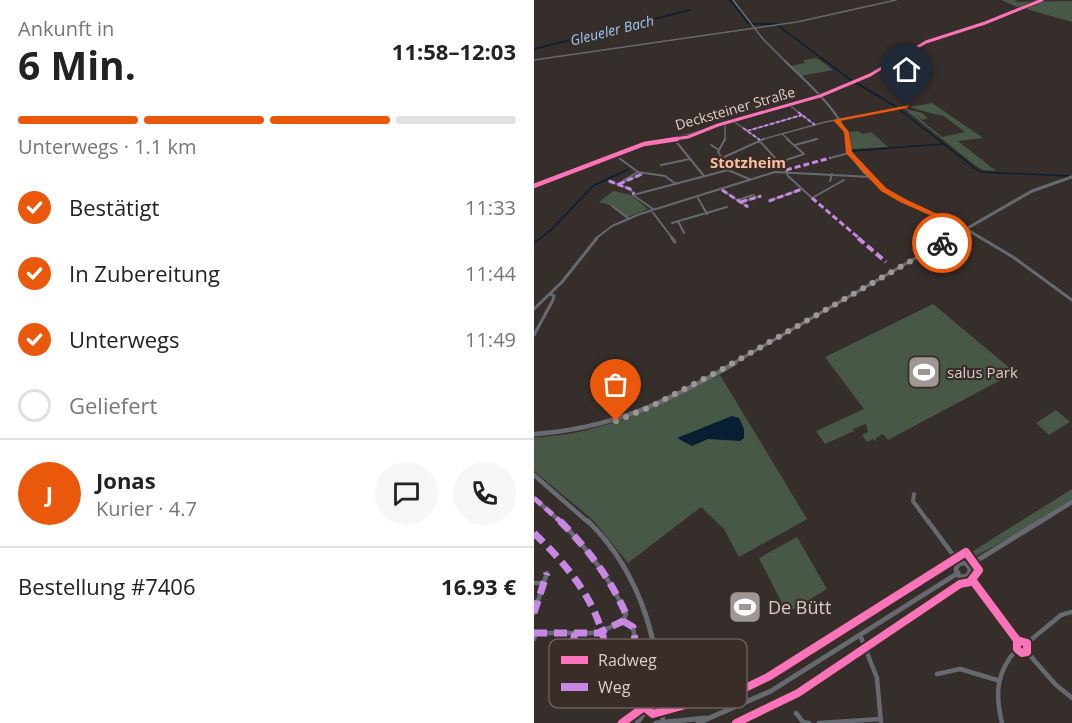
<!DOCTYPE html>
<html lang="de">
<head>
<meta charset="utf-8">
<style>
	body { margin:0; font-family:"Open Sans",sans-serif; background:#f6f6f6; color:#222; height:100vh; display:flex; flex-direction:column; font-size:22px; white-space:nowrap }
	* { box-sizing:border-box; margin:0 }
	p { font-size:20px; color:#767676 }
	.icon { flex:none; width:33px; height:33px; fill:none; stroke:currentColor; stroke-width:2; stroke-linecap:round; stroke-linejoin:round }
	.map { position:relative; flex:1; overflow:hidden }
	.side { display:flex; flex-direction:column; background:#fff; width:534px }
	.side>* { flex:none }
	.pin { position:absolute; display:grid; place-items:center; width:51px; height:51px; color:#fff; margin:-62px -26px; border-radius:50% 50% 50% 0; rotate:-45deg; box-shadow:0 0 6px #0007 }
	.pin .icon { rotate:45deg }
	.courier { position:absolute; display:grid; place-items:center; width:60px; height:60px; margin:-30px; border:4px solid #ea580c; border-radius:50%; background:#fff; color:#222; box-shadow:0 2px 8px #0007 }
	.summary em { font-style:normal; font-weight:700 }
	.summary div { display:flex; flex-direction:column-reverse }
	.summary { display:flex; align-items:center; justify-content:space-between; height:102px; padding:0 18px }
	h1 { font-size:39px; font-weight:700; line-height:45px }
	.bar { display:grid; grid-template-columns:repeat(4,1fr); gap:9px 6px; align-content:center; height:72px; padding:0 18px }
	.bar i { height:8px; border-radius:4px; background:#e0e0e0 }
	.bar .active { background:#ea580c }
	.bar p { grid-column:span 4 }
	.line { display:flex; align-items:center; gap:15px; padding:0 18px; border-top:2px solid #e0e0e0 }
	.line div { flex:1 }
	.round { display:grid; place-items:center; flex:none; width:63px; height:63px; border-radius:32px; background:#f6f6f6 }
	ol { padding:0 18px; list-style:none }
	li { display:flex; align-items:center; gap:18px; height:66px }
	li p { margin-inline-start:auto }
	li .icon { padding:6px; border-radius:50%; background:#ea580c; color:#fff; stroke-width:4 }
	li:last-child { color:#767676 }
	li i { width:33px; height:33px; border:3px solid #e0e0e0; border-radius:50% }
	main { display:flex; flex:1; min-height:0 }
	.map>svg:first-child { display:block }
	.green { fill:#485846 }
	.water { fill:#081f33 }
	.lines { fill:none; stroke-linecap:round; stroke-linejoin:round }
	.stream { stroke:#081f33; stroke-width:1.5 }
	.minor-far4 { stroke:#666a70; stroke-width:1.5 }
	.minor-far3 { stroke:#666a70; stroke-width:2 }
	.minor-far2 { stroke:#666a70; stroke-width:3 }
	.minor-far1 { stroke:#666a70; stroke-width:4 }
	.minor { stroke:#666a70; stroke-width:4.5 }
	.tertiary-far3 { stroke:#666a70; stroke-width:1.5 }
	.tertiary-far2 { stroke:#666a70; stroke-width:3 }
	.tertiary-far1 { stroke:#666a70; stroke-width:4.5 }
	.tertiary { stroke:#666a70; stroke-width:5 }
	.secondary-far4 { stroke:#696b72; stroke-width:1.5 }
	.secondary-far3 { stroke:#696b72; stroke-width:2 }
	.secondary-far2 { stroke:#696b72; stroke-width:3 }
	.secondary-far1 { stroke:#696b72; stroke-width:4.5 }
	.secondary { stroke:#696b72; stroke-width:5 }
	.quiet-far4 { stroke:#c787e3; stroke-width:2; stroke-dasharray:4 2; stroke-linecap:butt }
	.quiet-far3 { stroke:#c787e3; stroke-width:3; stroke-dasharray:6 3; stroke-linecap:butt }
	.quiet-far2 { stroke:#c787e3; stroke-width:4; stroke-dasharray:8 4; stroke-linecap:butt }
	.quiet-far1 { stroke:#c787e3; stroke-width:5; stroke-dasharray:10 5; stroke-linecap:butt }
	.quiet { stroke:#c787e3; stroke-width:7; stroke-dasharray:13 7; stroke-linecap:butt }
	.cycleway-far2-casing { stroke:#3a2d27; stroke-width:4.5 }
	.cycleway-far1-casing { stroke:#3a2d27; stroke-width:8 }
	.cycleway-casing { stroke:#3a2d27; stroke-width:12 }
	.cycleway-far2 { stroke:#fb73b8; stroke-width:3 }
	.cycleway-far1 { stroke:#fb73b8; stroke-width:4.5 }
	.cycleway { stroke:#fb73b8; stroke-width:8 }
	.route { fill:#ea580c }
	.done { stroke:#9f9794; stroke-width:6; stroke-dasharray:0 10.8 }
	.labels { text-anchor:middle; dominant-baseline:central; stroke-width:4.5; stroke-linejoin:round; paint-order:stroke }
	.far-water-label { font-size:14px; font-style:italic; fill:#97c8f7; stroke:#3a2d27 }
	.far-street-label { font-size:14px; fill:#d8cfcc; stroke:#3a2d27 }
	.far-quarter-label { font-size:15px; font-weight:bold; fill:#f9bda0; stroke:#3a2d27 }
	.poi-label { font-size:15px; fill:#d8cfcc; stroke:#3a2d27; text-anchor:start }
	.near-poi-label { font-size:18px; fill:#d8cfcc; stroke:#3a2d27; text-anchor:start }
	.key { fill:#3a2d27; stroke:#695e59; stroke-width:1.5 }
	.key-label { font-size:16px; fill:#d8cfcc }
</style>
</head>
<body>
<main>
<section class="side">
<div class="summary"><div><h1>6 Min.</h1><p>Ankunft in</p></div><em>11:58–12:03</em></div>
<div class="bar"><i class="active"></i><i class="active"></i><i class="active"></i><i></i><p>Unterwegs · 1.1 km</p></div>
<ol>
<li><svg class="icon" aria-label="check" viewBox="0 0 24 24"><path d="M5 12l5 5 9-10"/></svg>Bestätigt<p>11:33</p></li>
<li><svg class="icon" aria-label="check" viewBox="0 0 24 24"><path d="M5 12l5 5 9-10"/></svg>In Zubereitung<p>11:44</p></li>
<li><svg class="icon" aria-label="check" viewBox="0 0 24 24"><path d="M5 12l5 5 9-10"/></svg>Unterwegs<p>11:49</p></li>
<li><i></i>Geliefert</li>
</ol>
<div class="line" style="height:108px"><b class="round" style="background:#ea580c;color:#fff">J</b><div><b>Jonas</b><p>Kurier · 4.7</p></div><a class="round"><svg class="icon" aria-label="chat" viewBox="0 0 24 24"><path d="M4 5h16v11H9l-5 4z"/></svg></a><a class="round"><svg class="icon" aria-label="phone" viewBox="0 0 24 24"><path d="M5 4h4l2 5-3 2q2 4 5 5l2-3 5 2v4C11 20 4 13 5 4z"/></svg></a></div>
<div class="line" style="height:78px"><div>Bestellung #7406</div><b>16.93 €</b></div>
</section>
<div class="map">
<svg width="538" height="723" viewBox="0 0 538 723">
	<rect width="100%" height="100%" fill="#362e2b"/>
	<path class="green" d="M467,0H484L480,2L538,1V22L489,8L455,23L392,42L488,9Z
		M283,58L299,70L266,76L257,66L271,63L269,60Z
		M398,103L449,138L424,141L462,171L449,170L442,166L369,108L388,113L394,118L389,120L381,115L408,137L431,132L410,116L399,113L406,116L376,107Z
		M324,131L328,134L337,132L354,147L317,149L316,132Z
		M79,191L97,195L114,209L94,217L79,206L65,202Z
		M399,304L478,370V374L354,440L349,434L342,438L341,441L339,439L333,442L328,435L334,432L332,424L319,429L320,431L291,444L282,431L330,409L291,357Z
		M186,375L273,519L205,557L190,529L167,507L94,563L59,520L0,471V437C68,436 126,404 186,375Z
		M522,410L536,422L515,435L502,423Z
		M538,489V499C506,522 472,539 438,558L437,557L439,551Z
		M263,537L293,589L253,613L225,558Z"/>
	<path class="water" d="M198,416L205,418L210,429V438L206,441L174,439L158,446L143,438Z"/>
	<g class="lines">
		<path class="stream" d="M196,0L215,24H242L314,78L361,106L446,172L535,176
			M0,49L156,10
			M318,151L409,144
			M0,243L17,230L59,186L95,169"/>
		<path class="minor-far4" d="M254,104L281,125
			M199,121L226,140
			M191,123V140
			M213,131L268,115
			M248,134L255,140
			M131,140C153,136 173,128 194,122C236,110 278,99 319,83
			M226,140L291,122L373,107
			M278,140L283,139"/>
		<path class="minor-far3" d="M140,139L170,176
			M191,139L184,152L196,170
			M224,139L252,170L254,176L278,198L310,180
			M177,145L185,150
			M261,145L283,139
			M81,155L104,172L131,176L142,184
			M188,158L230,139
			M296,158L315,153
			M246,162L270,154L253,139
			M55,164L110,144L140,139
			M127,165L156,159
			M90,180L104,172
			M75,181L96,189L100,194
			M296,181L298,174
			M85,184L108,174
			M188,190L214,207
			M164,198L173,214
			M204,200L219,195L222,197
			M235,201L268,189
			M207,202L227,196
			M78,206L94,218
			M119,209L99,195L194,170L215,179
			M117,210L139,239
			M144,221L150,233
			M138,223L193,207
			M61,239L78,226L106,214L241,172L337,177"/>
		<path class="minor-far2" d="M138,238L141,242
			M0,309L28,282L63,238
			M0,335L19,300L20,296L17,294"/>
		<path class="minor-far1" d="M380,494L379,501L395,523
			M0,498L28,523"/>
		<path class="minor" d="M26,521C54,549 76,578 92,614L89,621
			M394,521L425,563
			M434,575L483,640
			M0,583H10
			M0,613L13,573
			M89,621L99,627L106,672
			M0,633H64L89,621
			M41,633L34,664L57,665
			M326,635L343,678L347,723
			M0,639L2,633
			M483,640L493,643V652L488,653L483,649Z
			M493,643L527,615L538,612
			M493,652L521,684L538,698
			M403,674L426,669L463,680
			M262,713L269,722L275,723
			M285,723L347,719
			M468,723C461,694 462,672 483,649"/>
		<path class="tertiary-far3" d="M0,60L263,22L362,0"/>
		<path class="tertiary-far2" d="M432,229L479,257L538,300
			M432,229L498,191L538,177"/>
		<path class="tertiary-far1" d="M504,523L538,502"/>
		<path class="tertiary" d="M422 570a7 7 0 1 1 14 0a7 7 0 1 1-14 0Z
			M434,566L507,521
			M103,723L119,701L123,675
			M122,723L172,718
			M164,723L237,691L424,573"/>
		<path class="secondary-far4" d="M199,0L229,39L252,62"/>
		<path class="secondary-far3" d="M251,61C270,80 309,112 313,140"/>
		<path class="secondary-far2" d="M313,139C320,187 393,211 432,228
			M198,364L432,229"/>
		<path class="secondary-far1" d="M0,434C77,429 135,401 201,363
			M0,475L55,523"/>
		<path class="secondary" d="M54,521C110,576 126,647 129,723"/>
		<path class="quiet-far4" d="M264,112L281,125
			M209,128L226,140
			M213,131L268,115"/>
		<path class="quiet-far3" d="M252,170L296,158
			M75,181L96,189L100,194
			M85,184L108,174
			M188,190L214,207
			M278,198L326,239
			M235,201L268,189
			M207,202L227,196"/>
		<path class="quiet-far2" d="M324,238L352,262"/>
		<path class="quiet-far1" d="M0,498L28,523"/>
		<path class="quiet" d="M26,521C54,549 76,578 92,614L89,621
			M0,533C29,561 56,592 68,632C73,648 69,666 79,681L116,686
			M0,613L13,573
			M89,621L99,627L106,672
			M0,633H64L89,621
			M41,633L34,664L57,665"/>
		<g class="cycleway-far2-casing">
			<path id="cycleway-far2" d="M133,140L154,137L184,125L286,96L336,75L392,42L451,23L508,0"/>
		</g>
		<g class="cycleway-far1-casing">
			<path id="cycleway-far1" d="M0,186L110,144L143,139"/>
		</g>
		<g class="cycleway-casing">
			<path id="cycleway" d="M439,581L483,640
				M483,640L493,643V652L488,653L483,649Z
				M88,723L110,707L119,714L209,689L234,677L432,552L445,570L436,582L426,584L264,693L202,723"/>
		</g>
		<use href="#cycleway-far2" class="cycleway-far2"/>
		<use href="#cycleway-far1" class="cycleway-far1"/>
		<use href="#cycleway" class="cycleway"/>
	</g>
	<path class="route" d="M375,105L373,108L306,121L315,132L318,152L352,188L371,199L436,229L408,245L405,241L427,229L366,202L347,191L312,153L310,132L299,120Z"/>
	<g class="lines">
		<path class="done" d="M82,421L116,407L185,371L408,243"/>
	</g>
	<defs>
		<g id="stadium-square" transform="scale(1.725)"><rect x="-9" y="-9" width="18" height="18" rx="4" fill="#9f9794" stroke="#3a2d27"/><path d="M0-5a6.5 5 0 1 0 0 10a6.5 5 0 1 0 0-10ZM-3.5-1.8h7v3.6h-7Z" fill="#fff"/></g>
	</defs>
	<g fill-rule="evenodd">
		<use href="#stadium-square" x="390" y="372"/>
		<use href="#stadium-square" x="211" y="607"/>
	</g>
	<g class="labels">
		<g class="far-water-label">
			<text transform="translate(78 30) rotate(-14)">Gleueler Bach</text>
		</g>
		<g class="far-street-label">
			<text transform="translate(201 108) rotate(-16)">Decksteiner Straße</text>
		</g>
		<g class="far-quarter-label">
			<text x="214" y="162">Stotzheim</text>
		</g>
		<g class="poi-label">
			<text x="413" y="372">salus Park</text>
		</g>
		<g class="near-poi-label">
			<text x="234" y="607">De Bütt</text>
		</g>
	</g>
	<rect x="15" y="639" width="198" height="69" rx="9" class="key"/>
	<rect x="27" y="656" width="27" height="8" fill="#fb73b8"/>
	<rect x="27" y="683" width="27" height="8" fill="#c787e3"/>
	<g class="key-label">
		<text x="64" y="666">Radweg</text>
		<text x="64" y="693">Weg</text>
	</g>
</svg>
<div class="pin" style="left:82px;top:421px;background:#ea580c"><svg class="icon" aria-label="bag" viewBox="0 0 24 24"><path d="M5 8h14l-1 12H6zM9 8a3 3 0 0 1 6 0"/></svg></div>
<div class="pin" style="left:373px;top:106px;background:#1f2937"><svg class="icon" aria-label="home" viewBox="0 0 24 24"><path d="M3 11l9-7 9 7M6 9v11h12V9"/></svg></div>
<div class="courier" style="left:408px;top:243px"><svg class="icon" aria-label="bike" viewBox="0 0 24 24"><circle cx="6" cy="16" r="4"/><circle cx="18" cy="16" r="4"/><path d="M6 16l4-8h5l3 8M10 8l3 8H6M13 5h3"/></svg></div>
</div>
</main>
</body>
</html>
